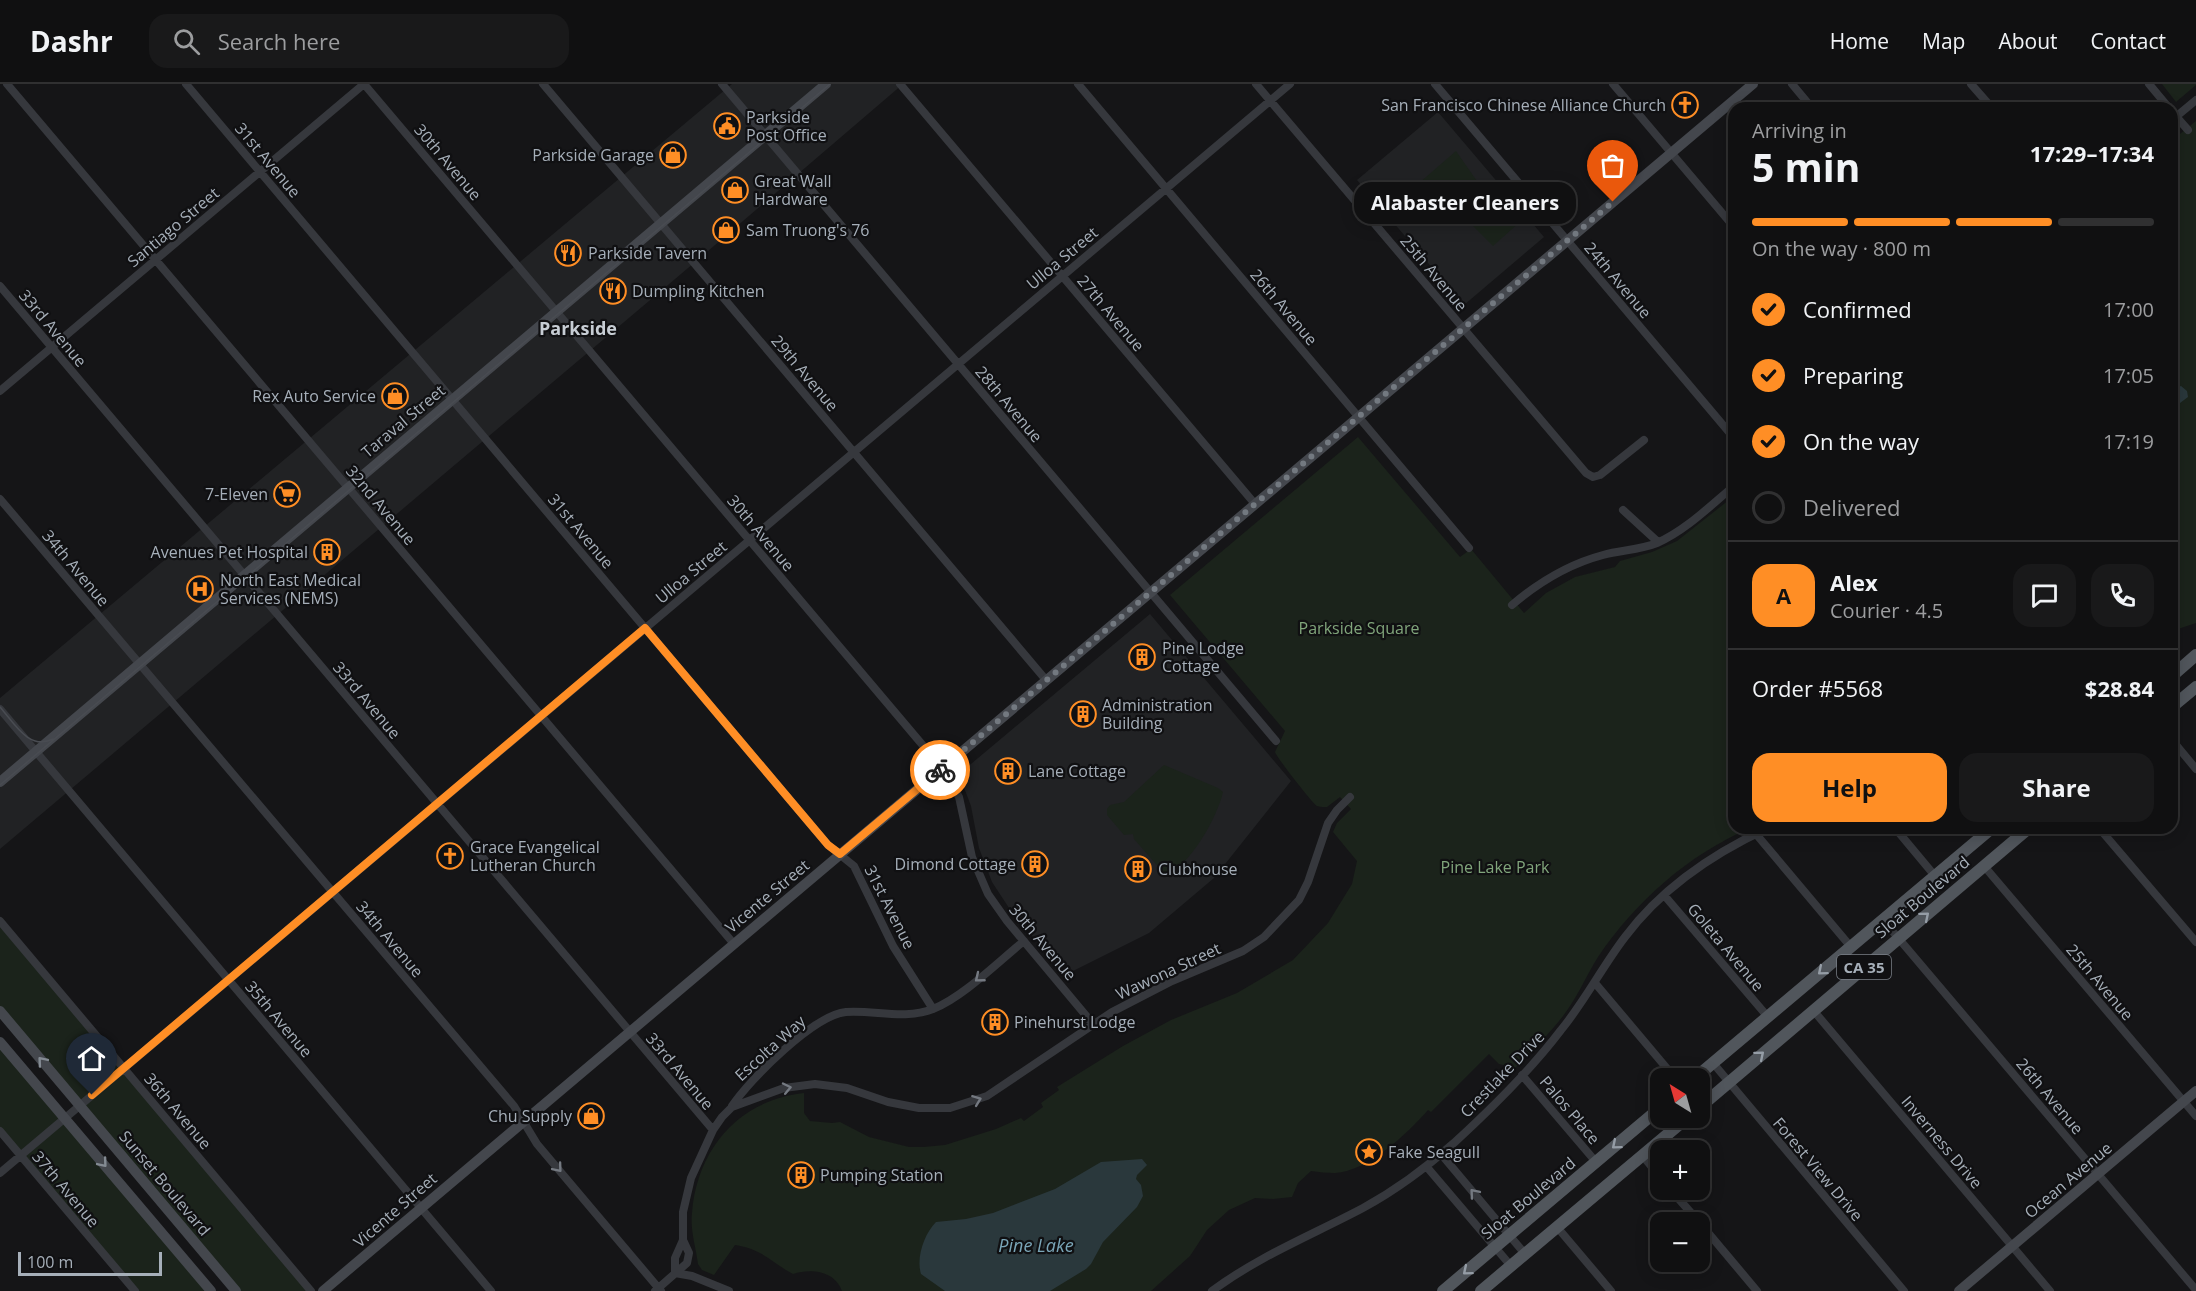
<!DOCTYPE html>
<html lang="en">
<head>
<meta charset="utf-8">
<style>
	body { margin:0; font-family:"Open Sans",sans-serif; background:#19191a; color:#f1f3f6; height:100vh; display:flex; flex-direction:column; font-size:22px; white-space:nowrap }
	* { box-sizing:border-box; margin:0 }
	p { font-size:20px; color:#9c9d9f }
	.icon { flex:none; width:33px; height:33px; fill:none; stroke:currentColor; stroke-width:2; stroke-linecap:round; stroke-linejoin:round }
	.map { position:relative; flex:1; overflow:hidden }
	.panel { position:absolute; left:1728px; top:18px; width:450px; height:732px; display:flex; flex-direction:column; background:#101011; border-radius:18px; box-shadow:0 3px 15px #0003,0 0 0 2px #303031 }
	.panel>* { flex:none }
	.needle { width:39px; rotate:323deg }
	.tools { position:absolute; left:1650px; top:984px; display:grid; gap:12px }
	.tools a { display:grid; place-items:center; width:60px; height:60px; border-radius:12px; background:#101011; box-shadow:0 3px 15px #0003,0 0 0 2px #303031; font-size:30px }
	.scale { position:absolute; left:18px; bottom:15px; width:144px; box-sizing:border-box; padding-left:6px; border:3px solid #a6afb9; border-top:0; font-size:16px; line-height:21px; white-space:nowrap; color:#a6afb9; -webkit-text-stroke:4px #101012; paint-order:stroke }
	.pin { position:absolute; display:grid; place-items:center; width:51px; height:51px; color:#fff; margin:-62px -26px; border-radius:50% 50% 50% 0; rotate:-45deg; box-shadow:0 0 6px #0007 }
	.pin .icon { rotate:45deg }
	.courier { position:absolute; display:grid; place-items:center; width:60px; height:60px; margin:-30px; border:4px solid #ff8e25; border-radius:50%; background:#fff; color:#222; box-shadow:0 2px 8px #0007 }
	.bubble { position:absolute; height:42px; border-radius:18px; background:#101011; box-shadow:0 3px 15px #0003,0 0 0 2px #303031; font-size:20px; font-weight:700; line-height:42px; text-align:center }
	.summary em { font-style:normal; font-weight:700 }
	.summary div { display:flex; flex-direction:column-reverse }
	.summary { display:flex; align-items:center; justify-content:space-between; height:102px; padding:0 24px }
	h1 { font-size:39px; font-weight:700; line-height:45px }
	.bar { display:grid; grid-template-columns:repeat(4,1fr); gap:9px 6px; align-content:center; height:72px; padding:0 24px }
	.bar i { height:8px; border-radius:4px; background:#303031 }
	.bar .on { background:#ff8e25 }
	.bar p { grid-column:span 4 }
	.line { display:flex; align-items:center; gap:15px; padding:0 24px; border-top:2px solid #303031 }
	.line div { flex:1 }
	.round { display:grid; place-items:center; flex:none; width:63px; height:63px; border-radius:18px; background:#19191a }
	ol { padding:0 24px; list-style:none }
	li { display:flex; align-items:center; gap:18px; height:66px }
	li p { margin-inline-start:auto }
	li .icon { padding:6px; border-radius:50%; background:#ff8e25; color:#111; stroke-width:4 }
	li:last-child { color:#9c9d9f }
	li i { width:33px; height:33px; border:3px solid #303031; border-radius:50% }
	.action { display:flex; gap:12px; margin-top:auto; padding:12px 24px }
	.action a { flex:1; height:69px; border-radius:18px; background:#ff8e25; color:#111; font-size:24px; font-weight:700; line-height:69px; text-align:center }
	.action a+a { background:#19191a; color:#f1f3f6 }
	header { display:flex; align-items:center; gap:36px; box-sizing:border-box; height:84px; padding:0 30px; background:#101011; border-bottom:2px solid #303031 }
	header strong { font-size:28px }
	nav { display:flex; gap:33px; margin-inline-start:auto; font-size:21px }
	.search { width:420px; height:54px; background:#19191a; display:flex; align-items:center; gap:15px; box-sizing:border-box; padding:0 21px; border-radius:18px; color:#9c9d9f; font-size:22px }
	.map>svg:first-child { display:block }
	.built { fill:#212224 }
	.green { fill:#1b231b }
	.water { fill:#2a383c }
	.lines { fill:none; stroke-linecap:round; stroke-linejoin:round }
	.street { stroke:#36383d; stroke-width:8 }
	.secondary { stroke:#44474d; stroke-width:10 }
	.primary { stroke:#51565c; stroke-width:12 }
	.tram { stroke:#494c52; stroke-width:1.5 }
	.oneway { stroke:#959da6 }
	.oneway2 { stroke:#747981 }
	.oneway3 { stroke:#848b93 }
	.done { stroke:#737980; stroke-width:6; stroke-dasharray:0 10.8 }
	.route { stroke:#ff8e25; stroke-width:8 }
	.labels { text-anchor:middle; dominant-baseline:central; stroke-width:4.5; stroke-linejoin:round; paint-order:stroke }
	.shield { fill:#101012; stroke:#797f87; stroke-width:1.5 }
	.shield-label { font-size:15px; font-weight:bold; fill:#a6afb9 }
	.poi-label { font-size:16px; fill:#a6afb9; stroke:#101012; text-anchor:start }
	.street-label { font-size:16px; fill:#a6afb9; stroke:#101012 }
	.park-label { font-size:16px; fill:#80a57b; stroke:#101012 }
	.neighbourhood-label { font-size:18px; font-weight:bold; fill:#c7cdd4; stroke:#101012 }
	.water-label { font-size:18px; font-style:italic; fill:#7aa5b7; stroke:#101012 }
</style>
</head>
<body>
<header>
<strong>Dashr</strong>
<div class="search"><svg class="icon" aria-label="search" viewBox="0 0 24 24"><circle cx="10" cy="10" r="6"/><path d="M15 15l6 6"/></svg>Search here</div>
<nav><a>Home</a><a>Map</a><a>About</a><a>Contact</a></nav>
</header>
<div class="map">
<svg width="2196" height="1207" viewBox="0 0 2196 1207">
	<rect width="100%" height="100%" fill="#151517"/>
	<path class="built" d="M732,0H903L694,179L0,765V614Z
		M1438,28L1544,153L1464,221L1357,96Z
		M1150,530L1291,697L1214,794L1149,849L1065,891L1011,827L992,798L979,764L971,722L960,693L965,685Z"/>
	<path class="green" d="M2162,0H2196V1L2176,18Z
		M2196,37V539L2172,547V52L2175,54Z
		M1456,67L1479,100L1445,131L1428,117L1418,100Z
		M1498,110L1521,137L1493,162L1468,137Z
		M1358,353L1460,473L1471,465L1524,529L1546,509L1575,493L1615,483L1620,477L1652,468L1677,457L1734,412V744H1750C1688,771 1636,817 1598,873C1586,892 1577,914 1563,932C1548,952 1529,969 1513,986L1508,982L1499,980L1489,970L1431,1028L1428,1026C1407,1050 1368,1087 1335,1089C1327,1089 1319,1088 1311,1087L1298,1099L1292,1113L1273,1115L1255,1114L1229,1126L1207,1146L1190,1172L1151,1207H842C835,1187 811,1184 793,1190C771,1178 762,1165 735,1161L714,1191L702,1186L698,1180C696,1164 690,1146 692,1129C697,1065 739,1016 804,1009V1029L810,1037L832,1039L840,1038L869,1053L909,1063H924L945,1061L996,1045L1021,1034L1024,1037L1043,1023L1041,1019L1059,1006L1057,1003L1123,962L1171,936L1237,909L1293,876L1328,839L1352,800L1357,777L1333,748L1337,739L1351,725L1340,713L1327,723C1324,723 1320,723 1317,722C1313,720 1277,674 1275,668L1285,647L1170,511Z
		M1164,681L1218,704L1223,708C1218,731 1190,784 1166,789L1162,787L1134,755L1133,750L1124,751L1107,731V725L1110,721L1124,718Z
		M0,836L311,1207H236L0,927Z
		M0,958L211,1207H135L0,1048Z"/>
	<path class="water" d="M2181,302L2187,307L2188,313L2172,325V305Z
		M1142,1075L1147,1081L1137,1091L1136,1095L1141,1101L1143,1112L1137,1123L1103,1158L1091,1180L1086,1185L1050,1207H945L921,1190C916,1174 924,1150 936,1138L966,1135L993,1129L1055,1105L1101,1078Z"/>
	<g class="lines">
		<path class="street" d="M7,0L734,860
			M186,0L828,761L854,782L893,862L933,925
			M364,0L942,684L959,713L972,773L988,810L1007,837L1093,940
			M543,0L1046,596
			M722,0L1276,657
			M900,0L1255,420
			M1078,0L1469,464
			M1256,0L1586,389L1593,393L1600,391L1644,356
			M1435,0L1734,354
			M1613,0L1734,143
			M1792,0L1812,24
			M1971,0L1992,24
			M2149,0L2169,24
			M2173,29L2188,46
			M2172,36L2196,16
			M0,202L713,1046
			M0,307L364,0
			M0,415L514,1022L537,1060L661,1207
			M1623,426L1658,458
			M1512,521C1539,498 1569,480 1603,471C1621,466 1640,466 1657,459C1686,446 1710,422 1734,402
			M0,625L491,1207
			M2172,656L2196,685
			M1895,744L1935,792
			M2099,744L2196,858
			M1756,750L1851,863
			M1984,782L2196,1032
			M1664,811L1768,933
			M1883,836L2196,1206
			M0,837L311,1207
			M1595,899L1675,994
			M1813,926L2050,1207
			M1713,979L1904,1207
			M1522,991L1596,1078
			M732,1022C750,995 814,931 846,928C876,926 904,936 933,925C963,913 998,878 1024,857
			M0,1047L135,1207
			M1441,1070L1525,1170
			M1642,1071L1660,1093
			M1426,1082L1511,1182
			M0,1089L1290,0
			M1671,1106L1699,1138
			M1700,1139L1757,1207
			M1557,1143L1611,1207
			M675,1189V1174L683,1156V1128L691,1094L713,1046L722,1033L732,1023L784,1004L815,1000L847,1004L888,1018L919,1024H950L987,1012L1112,928L1172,897L1243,867L1264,853L1299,816L1308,798L1328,739L1337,726L1350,713
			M675,1189L692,1192L729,1207
			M655,1207L687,1179L689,1169L683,1156
			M1212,1207C1259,1172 1312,1151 1363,1124C1396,1106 1427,1083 1455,1058C1492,1024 1530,987 1561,946C1585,917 1602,883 1625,853C1661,805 1714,769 1768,744"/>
		<path class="secondary" d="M0,698L826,0
			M0,927L236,1207
			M0,958L211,1207
			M323,1207L1753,0
			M1959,1207L2196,1007"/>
		<path class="primary" d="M2172,592L2196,571
			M2172,623L2196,603
			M1695,994L1992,744
			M1700,1023L2029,744
			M1443,1207L1660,1024
			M1481,1207L1687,1034"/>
		<path class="tram" d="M0,623C14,639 29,667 53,655
			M0,701L830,0"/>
	</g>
	<defs><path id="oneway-chevron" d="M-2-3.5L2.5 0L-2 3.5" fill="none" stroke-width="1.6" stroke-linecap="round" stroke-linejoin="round" transform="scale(1.5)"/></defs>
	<g class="oneway">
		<use href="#oneway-chevron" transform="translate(1925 832) rotate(-40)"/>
		<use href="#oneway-chevron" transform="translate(1822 887) rotate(140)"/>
		<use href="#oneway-chevron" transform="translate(1760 971) rotate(-40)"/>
		<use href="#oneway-chevron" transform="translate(1616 1061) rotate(140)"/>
		<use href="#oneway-chevron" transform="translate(1467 1187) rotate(140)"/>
	</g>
	<g class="oneway2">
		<use href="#oneway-chevron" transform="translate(979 894) rotate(141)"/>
		<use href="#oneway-chevron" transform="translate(787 1004) rotate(-12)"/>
		<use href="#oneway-chevron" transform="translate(977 1016) rotate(-21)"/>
		<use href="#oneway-chevron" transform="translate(558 1084) rotate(50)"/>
		<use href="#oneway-chevron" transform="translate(1474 1109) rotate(-130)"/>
	</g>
	<g class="oneway3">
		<use href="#oneway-chevron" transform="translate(42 977) rotate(-130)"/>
		<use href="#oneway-chevron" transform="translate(103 1079) rotate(50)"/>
	</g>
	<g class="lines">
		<path class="done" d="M940,686L1613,118"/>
		<path class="route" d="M92,1011L645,544L828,761L840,770L940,686"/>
	</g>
	<defs>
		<g id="church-ring" transform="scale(1.35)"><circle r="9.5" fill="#101012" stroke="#ff8e25" stroke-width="1.5"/><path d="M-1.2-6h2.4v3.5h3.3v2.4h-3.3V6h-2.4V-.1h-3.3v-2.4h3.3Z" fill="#ff8e25"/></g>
		<g id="civic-ring" transform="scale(1.35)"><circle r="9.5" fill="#101012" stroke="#ff8e25" stroke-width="1.5"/><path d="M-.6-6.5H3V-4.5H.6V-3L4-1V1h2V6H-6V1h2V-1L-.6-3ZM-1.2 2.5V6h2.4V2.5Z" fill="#ff8e25"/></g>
		<g id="shop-ring" transform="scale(1.35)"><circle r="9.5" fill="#101012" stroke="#ff8e25" stroke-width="1.5"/><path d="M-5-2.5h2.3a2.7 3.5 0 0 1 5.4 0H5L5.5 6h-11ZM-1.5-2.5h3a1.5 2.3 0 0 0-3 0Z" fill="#ff8e25"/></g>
		<g id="restaurant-ring" transform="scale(1.35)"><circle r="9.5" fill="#101012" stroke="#ff8e25" stroke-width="1.5"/><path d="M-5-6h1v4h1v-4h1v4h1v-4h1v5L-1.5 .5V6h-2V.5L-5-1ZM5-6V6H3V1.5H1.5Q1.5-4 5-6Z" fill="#ff8e25"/></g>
		<g id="supermarket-ring" transform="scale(1.35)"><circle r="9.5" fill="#101012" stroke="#ff8e25" stroke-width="1.5"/><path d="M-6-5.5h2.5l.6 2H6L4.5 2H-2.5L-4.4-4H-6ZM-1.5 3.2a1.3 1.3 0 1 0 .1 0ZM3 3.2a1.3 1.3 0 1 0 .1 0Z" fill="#ff8e25"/></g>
		<g id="building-ring" transform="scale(1.35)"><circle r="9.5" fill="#101012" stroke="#ff8e25" stroke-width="1.5"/><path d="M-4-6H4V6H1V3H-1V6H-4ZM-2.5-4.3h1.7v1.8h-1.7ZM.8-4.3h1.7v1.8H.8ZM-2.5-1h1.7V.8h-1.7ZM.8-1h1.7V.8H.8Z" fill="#ff8e25"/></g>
		<g id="hospital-ring" transform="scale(1.35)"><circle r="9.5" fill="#101012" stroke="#ff8e25" stroke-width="1.5"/><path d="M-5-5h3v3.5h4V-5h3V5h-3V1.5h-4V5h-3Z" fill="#ff8e25"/></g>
		<g id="sight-ring" transform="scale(1.35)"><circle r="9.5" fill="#101012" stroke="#ff8e25" stroke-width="1.5"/><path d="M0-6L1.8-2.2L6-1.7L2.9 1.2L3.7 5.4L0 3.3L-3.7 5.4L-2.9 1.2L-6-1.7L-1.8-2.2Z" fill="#ff8e25"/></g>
	</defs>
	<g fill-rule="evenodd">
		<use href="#church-ring" x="1685" y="21"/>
		<use href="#civic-ring" x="727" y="42"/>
		<use href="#shop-ring" x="673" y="71"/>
		<use href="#shop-ring" x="735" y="106"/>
		<use href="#shop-ring" x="726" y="146"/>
		<use href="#restaurant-ring" x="568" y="169"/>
		<use href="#restaurant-ring" x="613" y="207"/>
		<use href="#shop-ring" x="395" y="312"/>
		<use href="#supermarket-ring" x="287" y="410"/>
		<use href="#building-ring" x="327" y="468"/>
		<use href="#hospital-ring" x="200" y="505"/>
		<use href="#building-ring" x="1142" y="573"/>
		<use href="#building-ring" x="1083" y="630"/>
		<use href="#building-ring" x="1008" y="687"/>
		<use href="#church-ring" x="450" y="772"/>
		<use href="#building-ring" x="1035" y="780"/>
		<use href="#building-ring" x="1138" y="785"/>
		<use href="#building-ring" x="995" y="938"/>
		<use href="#shop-ring" x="591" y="1032"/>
		<use href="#sight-ring" x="1369" y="1068"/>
		<use href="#building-ring" x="801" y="1091"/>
	</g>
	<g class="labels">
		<rect class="shield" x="1837" y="871" width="54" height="24" rx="4.5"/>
		<g class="shield-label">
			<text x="1864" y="883">CA 35</text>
		</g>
		<g class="poi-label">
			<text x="1666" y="21" text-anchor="end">San Francisco Chinese Alliance Church</text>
			<text x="746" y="33">Parkside<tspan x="746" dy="18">Post Office</tspan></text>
			<text x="654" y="71" text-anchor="end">Parkside Garage</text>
			<text x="754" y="97">Great Wall<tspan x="754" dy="18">Hardware</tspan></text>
			<text x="746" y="146">Sam Truong's 76</text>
			<text x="588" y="169">Parkside Tavern</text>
			<text x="632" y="207">Dumpling Kitchen</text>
			<text x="376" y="312" text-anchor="end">Rex Auto Service</text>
			<text x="268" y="410" text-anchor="end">7-Eleven</text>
			<text x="308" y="468" text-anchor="end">Avenues Pet Hospital</text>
			<text x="220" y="496">North East Medical<tspan x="220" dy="18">Services (NEMS)</tspan></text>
			<text x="1162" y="564">Pine Lodge<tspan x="1162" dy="18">Cottage</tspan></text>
			<text x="1102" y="621">Administration<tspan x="1102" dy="18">Building</tspan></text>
			<text x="1028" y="687">Lane Cottage</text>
			<text x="470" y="763">Grace Evangelical<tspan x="470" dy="18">Lutheran Church</tspan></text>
			<text x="1016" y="780" text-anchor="end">Dimond Cottage</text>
			<text x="1158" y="785">Clubhouse</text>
			<text x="1014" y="938">Pinehurst Lodge</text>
			<text x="572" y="1032" text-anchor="end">Chu Supply</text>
			<text x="1388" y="1068">Fake Seagull</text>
			<text x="820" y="1091">Pumping Station</text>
		</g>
		<g class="street-label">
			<text transform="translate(268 76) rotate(50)">31st Avenue</text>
			<text transform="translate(448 78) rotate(50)">30th Avenue</text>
			<text transform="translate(173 143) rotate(-40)">Santiago Street</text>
			<text transform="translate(1062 174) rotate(-40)">Ulloa Street</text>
			<text transform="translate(1434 189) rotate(50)">25th Avenue</text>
			<text transform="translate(1618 196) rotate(50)">24th Avenue</text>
			<text transform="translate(1284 223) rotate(50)">26th Avenue</text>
			<text transform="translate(1111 229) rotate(50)">27th Avenue</text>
			<text transform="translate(53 244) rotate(50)">33rd Avenue</text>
			<text transform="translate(805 289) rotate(50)">29th Avenue</text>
			<text transform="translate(1009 320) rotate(50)">28th Avenue</text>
			<text transform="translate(403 337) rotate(-40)">Taraval Street</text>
			<text transform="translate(381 421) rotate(50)">32nd Avenue</text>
			<text transform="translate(581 447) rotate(50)">31st Avenue</text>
			<text transform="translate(761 449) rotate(50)">30th Avenue</text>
			<text transform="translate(76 484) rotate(50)">34th Avenue</text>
			<text transform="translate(691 488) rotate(-40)">Ulloa Street</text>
			<text transform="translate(367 616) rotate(50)">33rd Avenue</text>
			<text transform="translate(767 812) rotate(-40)">Vicente Street</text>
			<text transform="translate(1922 813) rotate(-40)">Sloat Boulevard</text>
			<text transform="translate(890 823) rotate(63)">31st Avenue</text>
			<text transform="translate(390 855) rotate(50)">34th Avenue</text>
			<text transform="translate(1043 858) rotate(50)">30th Avenue</text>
			<text transform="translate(1726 863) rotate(50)">Goleta Avenue</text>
			<text transform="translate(1168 887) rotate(-25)">Wawona Street</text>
			<text transform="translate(2100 898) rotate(50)">25th Avenue</text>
			<text transform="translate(279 935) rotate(50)">35th Avenue</text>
			<text transform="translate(770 964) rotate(-42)">Escolta Way</text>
			<text transform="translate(680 987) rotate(50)">33rd Avenue</text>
			<text transform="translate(1502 990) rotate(-46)">Crestlake Drive</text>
			<text transform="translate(2050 1012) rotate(50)">26th Avenue</text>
			<text transform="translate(1570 1026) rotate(50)">Palos Place</text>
			<text transform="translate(178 1027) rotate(50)">36th Avenue</text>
			<text transform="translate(1942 1058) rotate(50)">Inverness Drive</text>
			<text transform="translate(1818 1085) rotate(50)">Forest View Drive</text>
			<text transform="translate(2068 1096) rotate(-40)">Ocean Avenue</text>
			<text transform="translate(165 1099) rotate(50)">Sunset Boulevard</text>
			<text transform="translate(66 1105) rotate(50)">37th Avenue</text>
			<text transform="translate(1528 1114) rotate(-40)">Sloat Boulevard</text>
			<text transform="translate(395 1126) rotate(-41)">Vicente Street</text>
		</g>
		<g class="park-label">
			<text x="1359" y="544">Parkside Square</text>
			<text x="1495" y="783">Pine Lake Park</text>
		</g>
		<g class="neighbourhood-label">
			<text x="578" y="244">Parkside</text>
		</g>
		<g class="water-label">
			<text x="1036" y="1161">Pine Lake</text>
		</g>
	</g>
</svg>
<div class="tools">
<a><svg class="needle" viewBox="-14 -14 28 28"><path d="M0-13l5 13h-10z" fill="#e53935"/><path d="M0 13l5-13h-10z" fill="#9c9d9f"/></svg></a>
<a>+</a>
<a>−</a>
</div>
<div class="scale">100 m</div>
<div class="pin" style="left:1613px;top:118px;background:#ea580c"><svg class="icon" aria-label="bag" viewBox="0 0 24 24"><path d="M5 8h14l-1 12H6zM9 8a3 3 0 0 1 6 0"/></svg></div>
<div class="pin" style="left:92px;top:1011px;background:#1f2937"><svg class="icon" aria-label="home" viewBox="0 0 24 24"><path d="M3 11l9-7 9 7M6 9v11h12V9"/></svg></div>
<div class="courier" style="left:940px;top:686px"><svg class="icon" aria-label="bike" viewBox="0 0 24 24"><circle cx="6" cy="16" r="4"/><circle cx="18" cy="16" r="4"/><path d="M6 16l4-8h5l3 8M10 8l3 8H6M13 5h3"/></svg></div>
<div class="bubble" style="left:1354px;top:98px;width:222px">Alabaster Cleaners</div>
<section class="panel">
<div class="summary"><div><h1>5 min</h1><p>Arriving in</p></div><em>17:29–17:34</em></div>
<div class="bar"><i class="on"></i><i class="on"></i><i class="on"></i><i></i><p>On the way · 800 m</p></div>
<ol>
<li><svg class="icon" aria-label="check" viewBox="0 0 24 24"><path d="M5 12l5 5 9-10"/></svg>Confirmed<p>17:00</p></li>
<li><svg class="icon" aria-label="check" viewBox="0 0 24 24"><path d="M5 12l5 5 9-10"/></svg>Preparing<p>17:05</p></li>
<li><svg class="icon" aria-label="check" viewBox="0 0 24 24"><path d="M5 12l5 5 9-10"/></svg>On the way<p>17:19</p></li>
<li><i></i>Delivered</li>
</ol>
<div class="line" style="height:108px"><b class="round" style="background:#ff8e25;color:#111">A</b><div><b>Alex</b><p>Courier · 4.5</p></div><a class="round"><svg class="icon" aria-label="chat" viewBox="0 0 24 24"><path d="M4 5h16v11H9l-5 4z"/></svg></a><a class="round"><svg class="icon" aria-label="phone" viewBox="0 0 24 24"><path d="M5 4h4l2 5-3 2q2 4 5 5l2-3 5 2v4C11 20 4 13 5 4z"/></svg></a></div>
<div class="line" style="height:78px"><div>Order #5568</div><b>$28.84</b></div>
<div class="action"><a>Help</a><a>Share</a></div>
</section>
</div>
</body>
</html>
